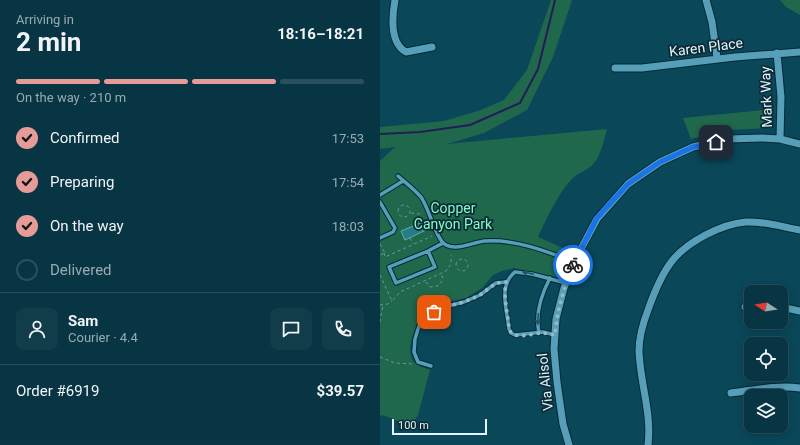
<!DOCTYPE html>
<html lang="en">
<head>
<meta charset="utf-8">
<style>
	body { margin:0; font-family:Roboto,sans-serif; background:#113d4a; color:#f1f3f6; height:100vh; display:flex; flex-direction:column; font-size:15px; white-space:nowrap }
	* { box-sizing:border-box; margin:0 }
	p { font-size:13px; color:#98abb2 }
	.icon { flex:none; width:22px; height:22px; fill:none; stroke:currentColor; stroke-width:2; stroke-linecap:round; stroke-linejoin:round }
	.map { position:relative; flex:1; overflow:hidden }
	.panel { display:flex; flex-direction:column; background:#083543; width:380px }
	.panel>* { flex:none }
	.needle { width:26px; rotate:282deg }
	.buttons { position:absolute; left:364px; top:285px; display:grid; gap:8px }
	.buttons a { display:grid; place-items:center; width:44px; height:44px; border-radius:8px; background:#083543; box-shadow:0 2px 10px #0003,0 0 0 1px #29505c; font-size:20px }
	.scale { position:absolute; left:12px; bottom:10px; width:95px; box-sizing:border-box; padding-left:4px; border:2px solid #e0f5fd; border-top:0; font-size:11px; line-height:14px; white-space:nowrap; color:#e0f5fd; -webkit-text-stroke:3px #0c2b35; paint-order:stroke }
	.pin { position:absolute; display:grid; place-items:center; width:34px; height:34px; color:#fff; margin:-17px; border-radius:8px; box-shadow:0 2px 6px #0006 }
	.courier { position:absolute; display:grid; place-items:center; width:40px; height:40px; margin:-20px; border:3px solid #1a73e8; border-radius:50%; background:#fff; color:#222; box-shadow:0 1px 5px #0007 }
	.headline em { font-style:normal; font-weight:700 }
	.headline div { display:flex; flex-direction:column-reverse }
	.headline { display:flex; align-items:center; justify-content:space-between; height:68px; padding:0 16px }
	h1 { font-size:26px; font-weight:700; line-height:30px }
	.bar { display:grid; grid-template-columns:repeat(4,1fr); gap:6px 4px; align-content:center; height:48px; padding:0 16px }
	.bar i { height:5px; border-radius:3px; background:#29505c }
	.bar .selected { background:#e69b98 }
	.bar p { grid-column:span 4 }
	.line { display:flex; align-items:center; gap:10px; padding:0 16px; border-top:1px solid #29505c }
	.line div { flex:1 }
	.round { display:grid; place-items:center; flex:none; width:42px; height:42px; border-radius:8px; background:#113d4a }
	ol { padding:0 16px; list-style:none }
	li { display:flex; align-items:center; gap:12px; height:44px }
	li p { margin-inline-start:auto }
	li .icon { padding:4px; border-radius:50%; background:#e69b98; color:#111; stroke-width:4 }
	li:last-child { color:#98abb2 }
	li i { width:22px; height:22px; border:2px solid #29505c; border-radius:50% }
	main { display:flex; flex:1; min-height:0 }
	.map>svg:first-child { display:block }
	.green { fill:#20684c }
	.lines { fill:none; stroke-linecap:round; stroke-linejoin:round }
	.stream { stroke:#241c57; stroke-width:2 }
	.building { fill:#247d84; stroke:#5caeb6 }
	.lane-casing { stroke:#022b38; stroke-width:5.5 }
	.street-casing { stroke:#022b38; stroke-width:9 }
	.path { stroke:#6b96a4; stroke-width:1; stroke-dasharray:3 3; stroke-linecap:butt }
	.lane { stroke:#579fb8; stroke-width:3.5 }
	.street { stroke:#579fb8; stroke-width:7 }
	.oneway { fill:#265463 }
	.done { stroke:#95b8c4; stroke-width:4; stroke-dasharray:0 7.2 }
	.route { stroke:#1a73e8; stroke-width:5 }
	.labels { text-anchor:middle; dominant-baseline:central; stroke-width:3.5; stroke-linejoin:round; paint-order:stroke }
	.street-label { font-size:14px; fill:#e0f5fd; stroke:#0c2b35 }
	.park-label { font-size:14px; fill:#84fbc7; stroke:#0c2b35 }
</style>
</head>
<body>
<main>
<section class="panel">
<div class="headline"><div><h1>2 min</h1><p>Arriving in</p></div><em>18:16–18:21</em></div>
<div class="bar"><i class="selected"></i><i class="selected"></i><i class="selected"></i><i></i><p>On the way · 210 m</p></div>
<ol>
<li><svg class="icon" aria-label="check" viewBox="0 0 24 24"><path d="M5 12l5 5 9-10"/></svg>Confirmed<p>17:53</p></li>
<li><svg class="icon" aria-label="check" viewBox="0 0 24 24"><path d="M5 12l5 5 9-10"/></svg>Preparing<p>17:54</p></li>
<li><svg class="icon" aria-label="check" viewBox="0 0 24 24"><path d="M5 12l5 5 9-10"/></svg>On the way<p>18:03</p></li>
<li><i></i>Delivered</li>
</ol>
<div class="line" style="height:72px"><a class="round"><svg class="icon" aria-label="person" viewBox="0 0 24 24"><circle cx="12" cy="8" r="4"/><path d="M4 21q1-7 8-7t8 7"/></svg></a><div><b>Sam</b><p>Courier · 4.4</p></div><a class="round"><svg class="icon" aria-label="chat" viewBox="0 0 24 24"><path d="M4 5h16v11H9l-5 4z"/></svg></a><a class="round"><svg class="icon" aria-label="phone" viewBox="0 0 24 24"><path d="M5 4h4l2 5-3 2q2 4 5 5l2-3 5 2v4C11 20 4 13 5 4z"/></svg></a></div>
<div class="line" style="height:52px"><div>Order #6919</div><b>$39.57</b></div>
</section>
<div class="map">
<svg width="420" height="445" viewBox="0 0 420 445">
	<rect width="100%" height="100%" fill="#0a4759"/>
	<path class="green" d="M171,0H192L173,57L147,110L104,133L67,144L227,129C224,140 220,160 210,167C205,171 199,173 194,177C179,191 167,218 158,237L190,251L178,278L134,268L122,271L113,275L102,288L86,298L66,302L38,321C34,332 26,349 33,361C37,366 45,368 50,370L38,415L30,427L9,417L0,415V161L15,147L0,149V127L64,121L101,110L124,100L147,70Z
		M400,0H420V15L406,7Z
		M393,109V125L388,128L349,130L311,139L303,118Z"/>
	<g class="lines">
		<path class="stream" d="M0,134L40,132L90,125L140,103L158,69L175,0"/>
	</g>
	<path class="building" d="M43,222L46,230L25,240L21,231Z"/>
	<g class="lines">
		<g class="lane-casing">
			<path id="lane" d="M18,176C26,183 34,189 41,197C49,208 56,240 66,245C77,251 93,242 105,241C135,239 166,251 194,262
				M0,195L23,181
				M0,202L15,228L13,232L0,238
				M48,251L55,267L16,283L9,267L48,251L63,243
				M159,333C155,314 161,295 170,278
				M175,335L163,332L135,335L131,333L129,329C127,310 118,285 135,272L152,274L186,283
				M51,366L38,362L34,352L35,339L39,326L46,318L54,312L68,306L84,302L100,295L116,283L126,282"/>
		</g>
		<g class="street-casing">
			<path id="street" d="M15,0C12,17 10,43 26,52L52,47
				M326,0L332,22L337,58
				M397,53L401,97L400,139
				M235,68H262L355,57L420,52
				M365,307H371
				M401,307L420,311
				M351,393C374,390 397,385 420,388
				M189,445L183,424L177,382L174,349L176,319L184,288L194,262L217,219L248,184L280,162L313,147L348,139L382,138L400,139L420,144
				M268,445C272,413 260,383 259,351C259,337 263,323 268,310C274,293 281,275 292,261C307,242 341,224 366,222C384,221 403,227 420,230"/>
		</g>
		<path class="path" d="M18 211a6 6 0 1 1 12 0a6 6 0 1 1-12 0Z
			M31,213L39,214L43,213
			M44,224L48,222
			M30,238L33,244
			M0,244L5,253L0,255
			M4,253L5,257L52,236
			M76 265a6 6 0 1 1 12 0a6 6 0 1 1-12 0Z
			M0,275L12,301L20,292L66,271L71,264V255
			M46,282L50,287L58,286L63,280L62,275
			M0,305L8,304L12,301
			M0,322L3,305
			M0,357L15,363L33,364"/>
		<use href="#lane" class="lane"/>
		<use href="#street" class="street"/>
	</g>
	<defs><path id="oneway-solid" d="M-6-.8H1V-3.2L6.5 0L1 3.2V.8H-6Z"/></defs>
	<g class="oneway">
		<use href="#oneway-solid" transform="translate(148 273) rotate(-169)"/>
		<use href="#oneway-solid" transform="translate(158 319) rotate(95)"/>
	</g>
	<g class="lines">
		<path class="done" d="M54,312L68,306L84,302L100,295L116,283L126,282C123,297 128,314 129,329C134,341 151,333 162,333C166,333 171,334 175,335C177,310 184,288 193,265"/>
		<path class="route" d="M193,265L217,218L248,184L280,162L313,147L336,142"/>
	</g>
	<g class="labels">
		<g class="street-label">
			<text transform="translate(326 47) rotate(-7)">Karen Place</text>
			<text transform="translate(386 97) rotate(-92)">Mark Way</text>
			<text transform="translate(165 382) rotate(-96)">Via Alisol</text>
		</g>
		<g class="park-label">
			<text x="73" y="208">Copper<tspan x="73" dy="16">Canyon Park</tspan></text>
		</g>
	</g>
</svg>
<div class="buttons">
<a><svg class="needle" viewBox="-14 -14 28 28"><path d="M0-13l5 13h-10z" fill="#e53935"/><path d="M0 13l5-13h-10z" fill="#98abb2"/></svg></a>
<a><svg class="icon" aria-label="locate" viewBox="0 0 24 24"><circle cx="12" cy="12" r="6"/><path d="M12 2v4M12 18v4M2 12h4M18 12h4"/></svg></a>
<a><svg class="icon" aria-label="layers" viewBox="0 0 24 24"><path d="M12 4l9 5-9 5-9-5zM3 14l9 5 9-5"/></svg></a>
</div>
<div class="scale">100 m</div>
<div class="pin" style="left:54px;top:312px;background:#ea580c"><svg class="icon" aria-label="bag" viewBox="0 0 24 24"><path d="M5 8h14l-1 12H6zM9 8a3 3 0 0 1 6 0"/></svg></div>
<div class="pin" style="left:336px;top:142px;background:#1f2937"><svg class="icon" aria-label="home" viewBox="0 0 24 24"><path d="M3 11l9-7 9 7M6 9v11h12V9"/></svg></div>
<div class="courier" style="left:193px;top:265px"><svg class="icon" aria-label="bike" viewBox="0 0 24 24"><circle cx="6" cy="16" r="4"/><circle cx="18" cy="16" r="4"/><path d="M6 16l4-8h5l3 8M10 8l3 8H6M13 5h3"/></svg></div>
</div>
</main>
</body>
</html>
